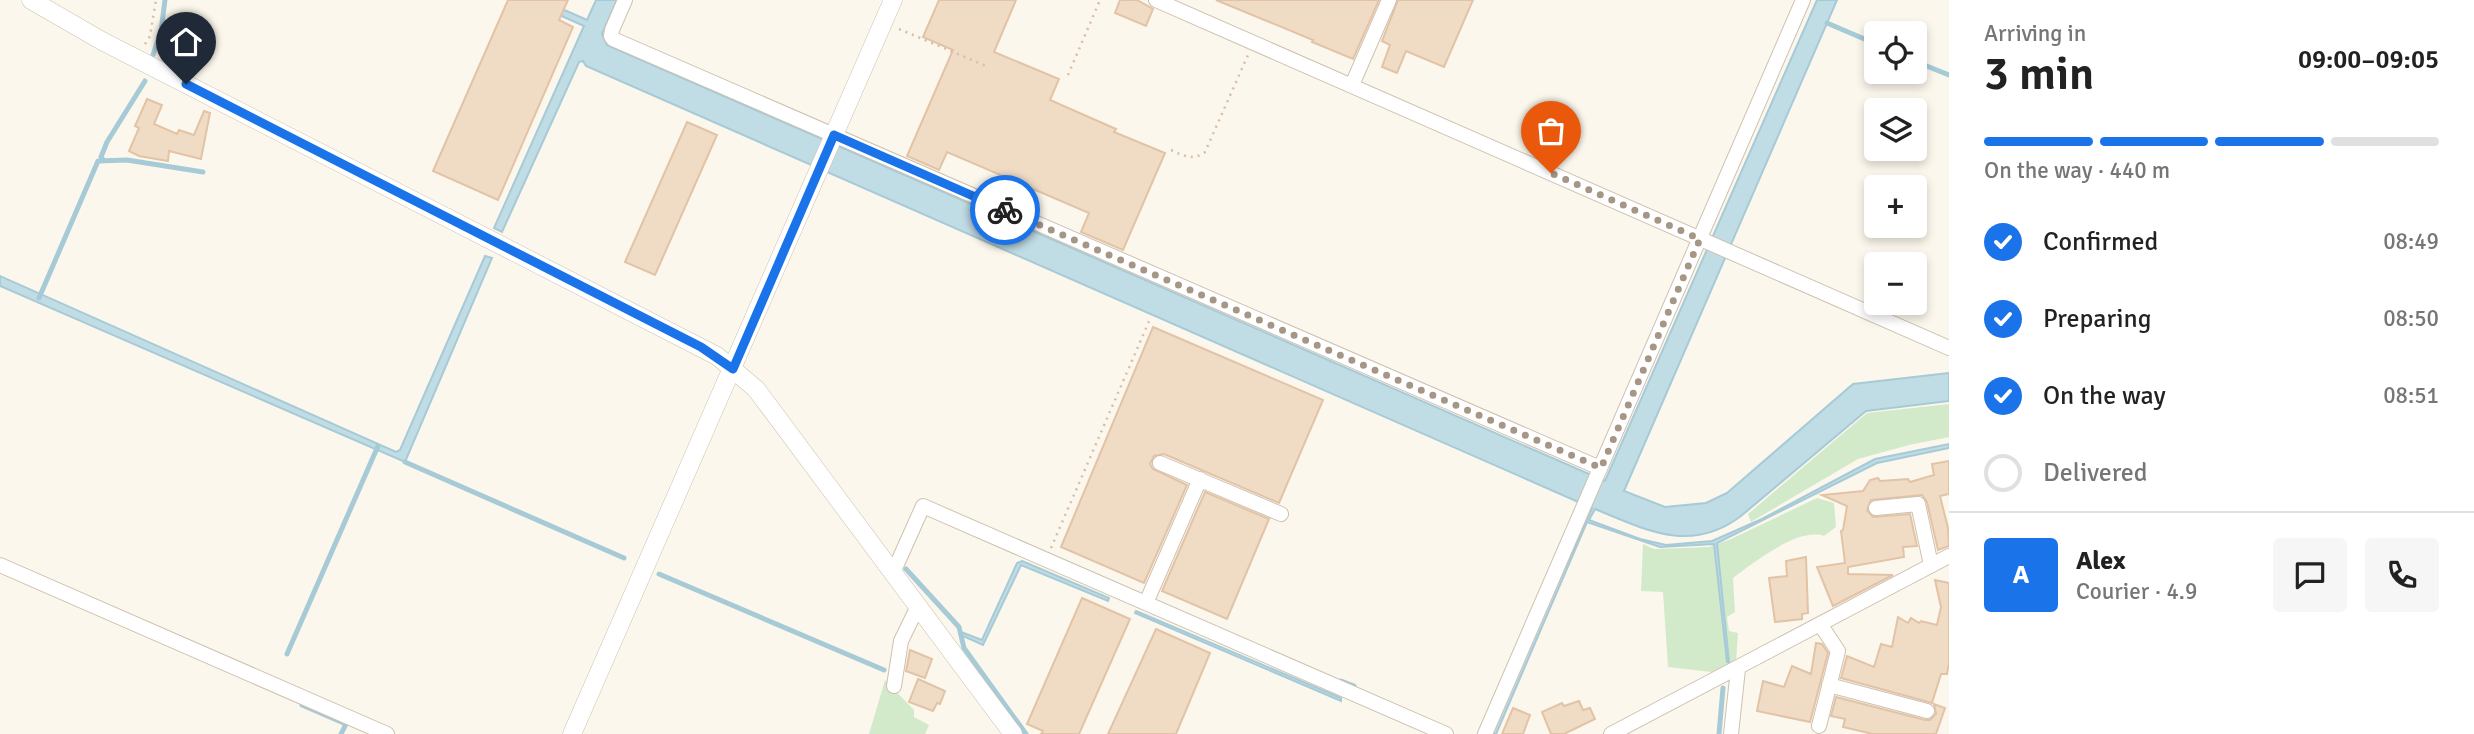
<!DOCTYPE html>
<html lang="en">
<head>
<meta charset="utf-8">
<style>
	body { margin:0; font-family:Signika,sans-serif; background:#f6f6f6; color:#222; height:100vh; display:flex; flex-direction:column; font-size:26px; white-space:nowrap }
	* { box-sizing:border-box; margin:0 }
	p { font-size:23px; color:#767676 }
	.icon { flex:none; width:38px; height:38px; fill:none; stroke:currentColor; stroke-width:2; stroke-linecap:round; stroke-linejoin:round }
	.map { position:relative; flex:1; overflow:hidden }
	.sheet { display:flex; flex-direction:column; background:#fff; width:525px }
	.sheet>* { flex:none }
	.tools { position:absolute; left:1864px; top:21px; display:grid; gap:14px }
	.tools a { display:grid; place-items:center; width:63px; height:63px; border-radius:7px; background:#fff; box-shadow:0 4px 10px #0003; font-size:35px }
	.pin { position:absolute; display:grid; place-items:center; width:60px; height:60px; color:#fff; margin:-72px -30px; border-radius:50% 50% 50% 0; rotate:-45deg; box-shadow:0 0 7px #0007 }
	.pin .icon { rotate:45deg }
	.courier { position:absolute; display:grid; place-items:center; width:70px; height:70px; margin:-35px; border:5px solid #1a73e8; border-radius:50%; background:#fff; color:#222; box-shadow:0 2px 9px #0007 }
	.overview em { font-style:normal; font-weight:600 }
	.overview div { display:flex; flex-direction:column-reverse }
	.overview { display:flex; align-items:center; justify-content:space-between; height:119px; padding:0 35px }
	h1 { font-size:46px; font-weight:600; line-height:52px }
	.bar { display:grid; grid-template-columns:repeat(4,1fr); gap:10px 7px; align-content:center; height:84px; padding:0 35px }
	.bar i { height:9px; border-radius:5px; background:#e0e0e0 }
	.bar .current { background:#1a73e8 }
	.bar p { grid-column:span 4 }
	.line { display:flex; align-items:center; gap:18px; padding:0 35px; border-top:2px solid #e0e0e0 }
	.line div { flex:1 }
	.round { display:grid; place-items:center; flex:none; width:74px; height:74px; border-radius:7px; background:#f6f6f6 }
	ol { padding:0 35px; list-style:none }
	li { display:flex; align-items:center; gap:21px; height:77px }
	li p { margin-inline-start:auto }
	li .icon { padding:7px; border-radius:50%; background:#1a73e8; color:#fff; stroke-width:4 }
	li:last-child { color:#767676 }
	li i { width:38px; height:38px; border:4px solid #e0e0e0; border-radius:50% }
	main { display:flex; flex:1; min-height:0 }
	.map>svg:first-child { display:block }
	.green { fill:#d3eaca }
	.water { fill:#c0dce5; stroke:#a7cad7; stroke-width:2 }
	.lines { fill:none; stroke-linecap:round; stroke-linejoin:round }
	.stream { stroke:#a7cad7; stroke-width:5 }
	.building { fill:#f0dbc5; stroke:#e2c3a6; stroke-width:2 }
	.minor-casing { stroke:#cec1b1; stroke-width:16 }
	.tertiary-casing { stroke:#cec1b1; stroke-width:19 }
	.path { stroke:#d6bea7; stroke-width:2.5; stroke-dasharray:2 5; stroke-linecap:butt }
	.minor { stroke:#fff; stroke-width:14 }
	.tertiary { stroke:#fff; stroke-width:18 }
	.done { stroke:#a69686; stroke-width:7; stroke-dasharray:0 12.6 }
	.route { stroke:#1a73e8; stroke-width:9 }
</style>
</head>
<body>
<main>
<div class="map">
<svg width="1949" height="734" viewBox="0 0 1949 734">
	<rect width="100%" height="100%" fill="#fcf7ec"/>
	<path class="green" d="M1949,404V437L1909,445L1858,459L1751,522L1748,514L1867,413Z
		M1817,498L1834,503L1836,527L1824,536C1798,527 1753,563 1733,578L1735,612L1727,617L1729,631L1738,633L1736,663L1711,672L1668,667L1663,592L1641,591L1643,544L1654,549L1709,547L1731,539Z
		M885,680L914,710V717L929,725L925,734H869Z"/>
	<path class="water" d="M526,0H542L587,20L596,0H617L602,34L607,45L1605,481L1817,0H1837L1624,491L1665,507L1706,503L1727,493L1853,384L1949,373V401L1866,411L1741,516C1691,554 1646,530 1595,509L1589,520L1640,539L1666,545L1712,541L1762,519L1875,459L1949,444V448L1877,463L1717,543L1729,662H1727L1714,544L1660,547L1587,522L1496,734H1489L1592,508L586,66L583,61L579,62L502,232L494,228L584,26Z
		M485,256L492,258L405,462L0,286V276L396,452L400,450Z
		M1022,561L1109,598L1108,601L1021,565L983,645L961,635V632L982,640L1017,563Z
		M1136,611L1341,698V701L1135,613Z"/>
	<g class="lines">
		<path class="stream" d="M1827,23L1876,44
			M153,55L161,31L165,0
			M1914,61L1949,75
			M104,161L101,157L107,142L145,81
			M39,298L98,161L127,160L203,172
			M405,462L624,558
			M906,569L959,627L964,648L1026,734
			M659,574L884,670
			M287,654L378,446
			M1341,681L1354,686
			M302,705L346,724L341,734
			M1719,734L1723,688"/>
	</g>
	<path class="building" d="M508,0H568L559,20L573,27L498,200L433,171Z
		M939,0H1016L994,52L1059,79L1050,100L1116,129L1114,132L1165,153L1123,250L1081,232L1089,213L947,152L939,170L907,156L953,50L923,37Z
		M1120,0H1137L1153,9L1146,26L1115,13Z
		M1216,0H1379L1353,59L1312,42L1313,40Z
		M1398,0H1473L1444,67L1406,51L1397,73L1382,67L1390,45L1382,41Z
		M147,99L162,105L154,124L177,134L179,130L194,135L204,111L210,113L201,159L169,151L168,161L139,156L129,151L139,128L135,126Z
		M687,122L717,135L655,275L625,262Z
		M1153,327L1323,400L1279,503L1164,454L1154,456L1150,464L1153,469L1187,485L1144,583L1061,547Z
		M1949,461V494L1940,496L1948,528L1949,546L1938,550L1927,502L1922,495L1871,500L1867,510L1873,517L1910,514L1917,546L1903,547L1904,557L1848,567V574L1893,575L1833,606L1817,567L1845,563L1841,531L1843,530L1847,506L1822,495L1863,491L1870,480L1878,478L1880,481L1908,479L1910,482L1934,475L1932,464Z
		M1205,492L1269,519L1227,619L1162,591Z
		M1806,557L1808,613L1802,614V619L1775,622L1769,578L1787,576L1786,561Z
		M1935,580L1949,583V663L1947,674H1941L1932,703L1841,678L1847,656L1874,667L1881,644L1892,647L1898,617L1908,623L1911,618L1919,623L1921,621L1937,625L1941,607Z
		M1082,598L1130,619L1079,734H1041L1043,731L1027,724Z
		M1156,629L1210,653L1176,734H1108Z
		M1816,643L1822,644L1828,653L1810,722L1757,711L1763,681L1784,687L1792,666L1811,674Z
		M910,650L932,659L925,678L906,671Z
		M918,679L945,691L940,704L937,703L933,711L909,702Z
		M1836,697L1925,720H1930L1936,714L1934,704L1945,708L1936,734H1873L1843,727L1845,719L1831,716Z
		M1579,701L1583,710L1590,708L1595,719L1564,734H1551L1542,712L1562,703L1564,706Z
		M1513,708L1530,715L1523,734H1502Z"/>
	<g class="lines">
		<g class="minor-casing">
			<path id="minor" d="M625,0L612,30L611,36L613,39L1600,468
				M1156,0L1949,348
				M1352,85L1389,0
				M1160,463L1281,514
				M1876,508L1918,504L1931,565
				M0,565L387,734
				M893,573L923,506L1446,734
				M1146,603L1200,479
				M1829,685L1927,711
				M894,686L901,641L918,606
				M1819,726L1838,651L1820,624
				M1485,734L1803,0
				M1611,734L1949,556
				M1731,734L1738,669"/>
		</g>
		<g class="tertiary-casing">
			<path id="tertiary" d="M31,0L102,41L717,356L756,389L1013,734
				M572,734L893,0"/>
		</g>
		<path class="path" d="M899,29L986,66
			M145,44L150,36L156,0
			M1068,75L1100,0
			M1171,150C1184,156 1193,161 1205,152L1248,55
			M1051,548L1150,319"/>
		<use href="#minor" class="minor"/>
		<use href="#tertiary" class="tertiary"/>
	</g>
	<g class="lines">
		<path class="done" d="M1005,210L1601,468L1700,239L1551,173"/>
		<path class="route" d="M186,84L701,347L733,369L834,135L1005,210"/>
	</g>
</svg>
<div class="tools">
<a><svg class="icon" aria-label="locate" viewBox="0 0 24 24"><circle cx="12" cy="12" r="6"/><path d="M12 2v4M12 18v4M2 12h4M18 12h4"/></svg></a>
<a><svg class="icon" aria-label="layers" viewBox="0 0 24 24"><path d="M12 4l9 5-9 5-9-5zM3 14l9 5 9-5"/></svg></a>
<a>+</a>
<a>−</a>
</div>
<div class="pin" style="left:1551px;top:173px;background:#ea580c"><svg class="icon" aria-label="bag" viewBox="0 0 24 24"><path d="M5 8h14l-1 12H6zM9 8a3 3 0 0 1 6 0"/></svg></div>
<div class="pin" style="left:186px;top:84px;background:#1f2937"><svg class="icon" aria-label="home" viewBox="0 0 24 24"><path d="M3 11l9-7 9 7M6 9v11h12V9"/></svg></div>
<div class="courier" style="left:1005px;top:210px"><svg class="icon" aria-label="bike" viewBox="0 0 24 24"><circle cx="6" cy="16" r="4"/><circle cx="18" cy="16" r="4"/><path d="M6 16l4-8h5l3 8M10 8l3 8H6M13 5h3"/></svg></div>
</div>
<section class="sheet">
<div class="overview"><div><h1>3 min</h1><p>Arriving in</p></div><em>09:00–09:05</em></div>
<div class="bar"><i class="current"></i><i class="current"></i><i class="current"></i><i></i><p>On the way · 440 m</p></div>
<ol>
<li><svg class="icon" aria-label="check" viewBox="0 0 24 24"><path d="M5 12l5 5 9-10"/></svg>Confirmed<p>08:49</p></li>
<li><svg class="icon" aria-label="check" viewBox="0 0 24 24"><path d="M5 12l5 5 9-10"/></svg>Preparing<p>08:50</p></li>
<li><svg class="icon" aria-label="check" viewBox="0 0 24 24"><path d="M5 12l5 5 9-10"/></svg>On the way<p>08:51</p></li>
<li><i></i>Delivered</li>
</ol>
<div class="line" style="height:126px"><b class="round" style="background:#1a73e8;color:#fff">A</b><div><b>Alex</b><p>Courier · 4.9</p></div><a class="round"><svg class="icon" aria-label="chat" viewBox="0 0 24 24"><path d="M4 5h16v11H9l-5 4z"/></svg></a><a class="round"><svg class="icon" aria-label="phone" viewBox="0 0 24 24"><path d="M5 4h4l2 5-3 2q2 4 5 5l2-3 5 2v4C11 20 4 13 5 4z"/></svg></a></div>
</section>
</main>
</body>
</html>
